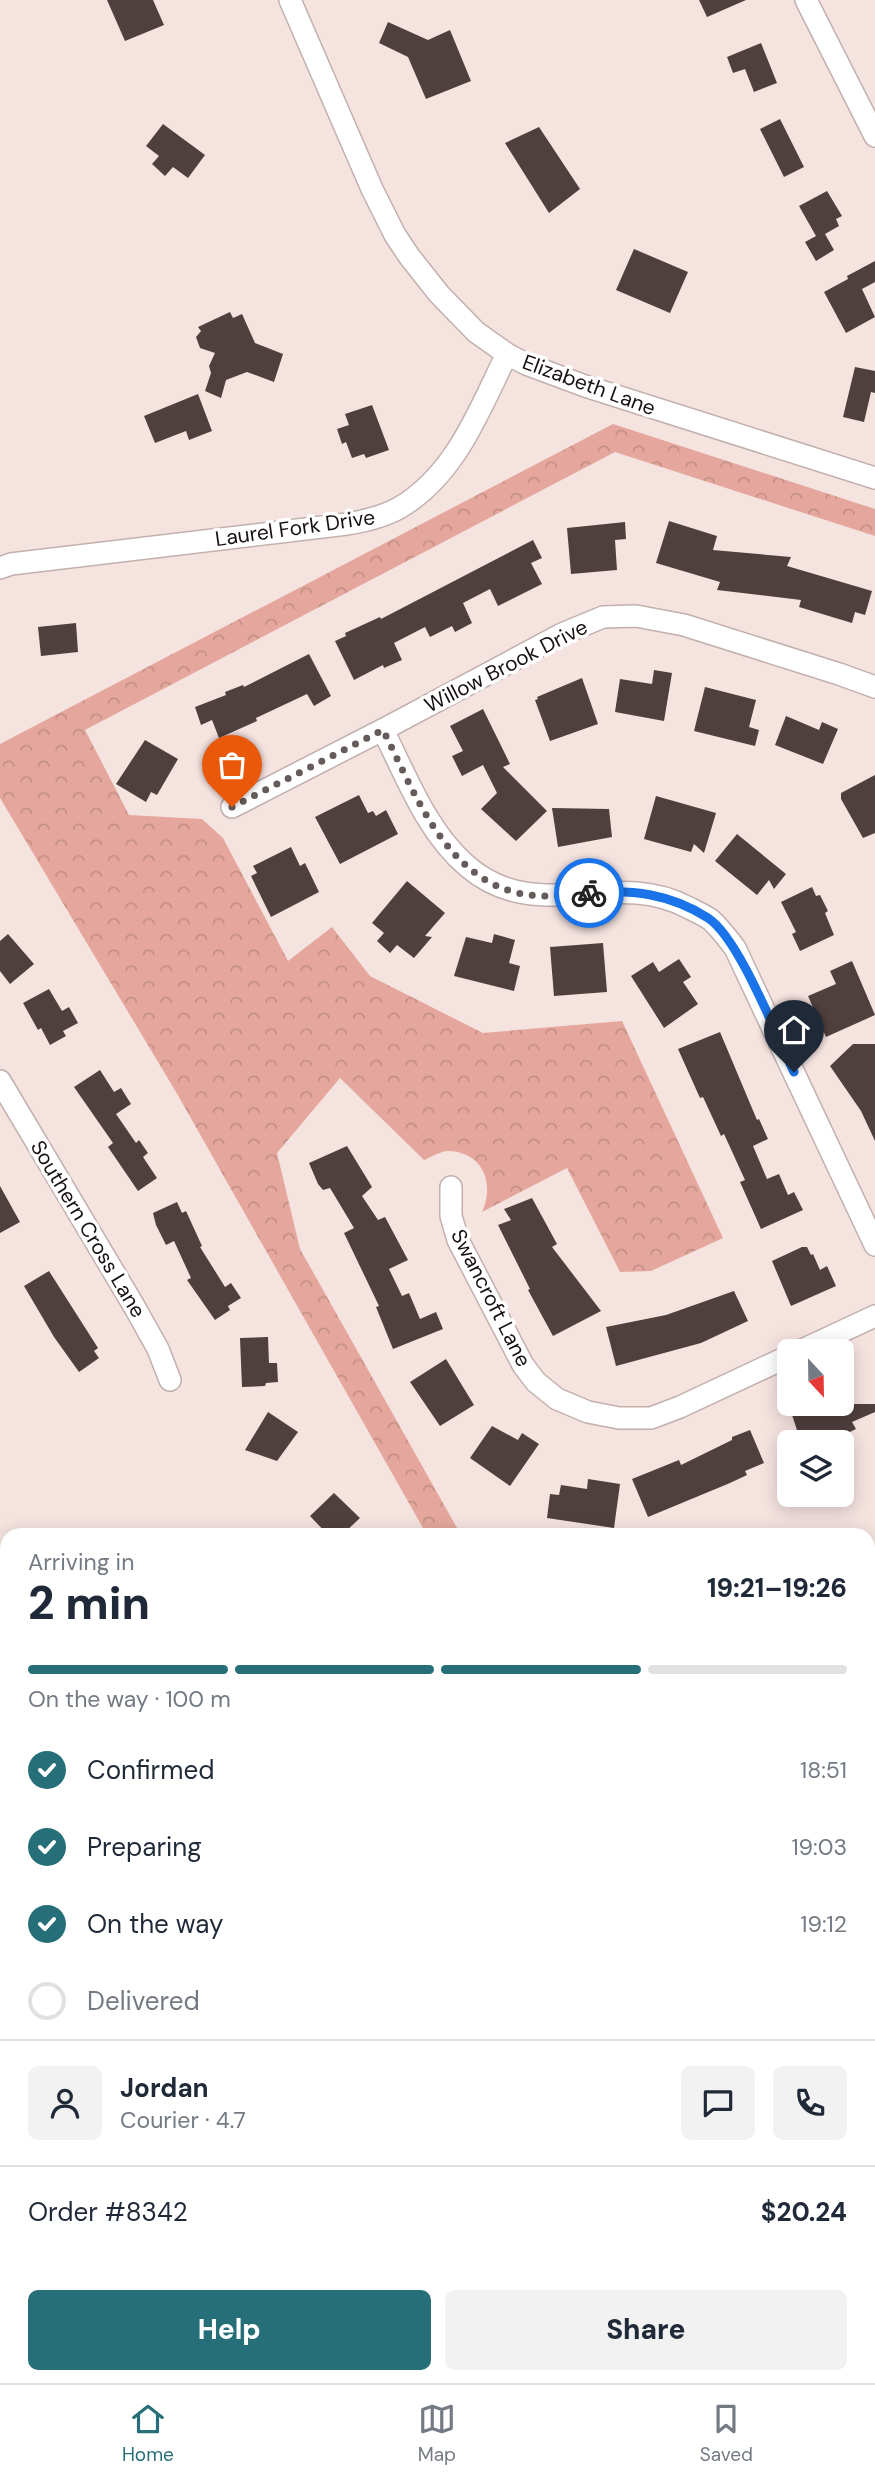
<!DOCTYPE html>
<html lang="en">
<head>
<meta charset="utf-8">
<style>
	body { margin:0; font-family:"DM Sans",sans-serif; background:#f2f2f3; color:#1f2937; height:100vh; display:flex; flex-direction:column; font-size:26px; white-space:nowrap }
	* { box-sizing:border-box; margin:0 }
	p { font-size:23px; color:#747a83 }
	.icon { flex:none; width:38px; height:38px; fill:none; stroke:currentColor; stroke-width:2; stroke-linecap:round; stroke-linejoin:round }
	.map { position:relative; flex:1; overflow:hidden }
	.details { position:absolute; left:0px; top:1528px; width:875px; height:856px; display:flex; flex-direction:column; background:#fff; border-radius:21px 21px 0 0; box-shadow:0 4px 18px #0003 }
	.details>* { flex:none }
	.needle { width:46px; rotate:158deg }
	.buttons { position:absolute; left:777px; top:1339px; display:grid; gap:14px }
	.buttons a { display:grid; place-items:center; width:77px; height:77px; border-radius:10px; background:#fff; box-shadow:0 4px 18px #0003; font-size:35px }
	.pin { position:absolute; display:grid; place-items:center; width:60px; height:60px; color:#fff; margin:-72px -30px; border-radius:50% 50% 50% 0; rotate:-45deg; box-shadow:0 0 7px #0007 }
	.pin .icon { rotate:45deg }
	.courier { position:absolute; display:grid; place-items:center; width:70px; height:70px; margin:-35px; border:5px solid #1a73e8; border-radius:50%; background:#fff; color:#222; box-shadow:0 2px 9px #0007 }
	.head em { font-style:normal; font-weight:800 }
	.head div { display:flex; flex-direction:column-reverse }
	.head { display:flex; align-items:center; justify-content:space-between; height:119px; padding:0 28px }
	h1 { font-size:46px; font-weight:800; line-height:52px }
	.bar { display:grid; grid-template-columns:repeat(4,1fr); gap:10px 7px; align-content:center; height:84px; padding:0 28px }
	.bar i { height:9px; border-radius:5px; background:#e0e1e3 }
	.bar .selected { background:#266f79 }
	.bar p { grid-column:span 4 }
	.line { display:flex; align-items:center; gap:18px; padding:0 28px; border-top:2px solid #e0e1e3 }
	.line div { flex:1 }
	.round { display:grid; place-items:center; flex:none; width:74px; height:74px; border-radius:10px; background:#f2f2f3 }
	ol { padding:0 28px; list-style:none }
	li { display:flex; align-items:center; gap:21px; height:77px }
	li p { margin-inline-start:auto }
	li .icon { padding:7px; border-radius:50%; background:#266f79; color:#fff; stroke-width:4 }
	li:last-child { color:#747a83 }
	li i { width:38px; height:38px; border:4px solid #e0e1e3; border-radius:50% }
	.action { display:flex; gap:14px; margin-top:auto; padding:14px 28px }
	.action a { flex:1; height:80px; border-radius:10px; background:#266f79; color:#fff; font-size:28px; font-weight:800; line-height:80px; text-align:center }
	.action a+a { background:#f2f2f3; color:#1f2937 }
	.tab-bar { display:flex; justify-content:space-around; align-items:center; height:98px; border-top:2px solid #e0e1e3; background:#fff; font-size:19px; color:#747a83 }
	.tab-bar a { display:grid; justify-items:center; gap:4px }
	.tab-bar .selected { color:#266f79 }
	.map>svg:first-child { display:block }
	.forest { fill:url(#forest-crowns) }
	.building { fill:#4f403e }
	.lines { fill:none; stroke-linecap:round; stroke-linejoin:round }
	.minor-casing { stroke:#c2b0ad; stroke-width:24 }
	.minor { stroke:#fff; stroke-width:21 }
	.done { stroke:#655b59; stroke-width:7; stroke-dasharray:0 12.6 }
	.route { stroke:#1a73e8; stroke-width:9 }
	.labels { text-anchor:middle; dominant-baseline:central; stroke-width:7; stroke-linejoin:round; paint-order:stroke }
	.street-label { font-size:21px; fill:#181211; stroke:#fff }
</style>
</head>
<body>
<div class="map">
<svg width="875" height="2383" viewBox="0 0 875 2383">
	<defs>
		<pattern id="forest-crowns" width="20" height="18" patternUnits="userSpaceOnUse" patternTransform="scale(1.75)"><rect width="20" height="18" fill="#e5a79d"/><path d="M2 6a3 3 0 1 1 6 0M12 15a3 3 0 1 1 6 0" fill="none" stroke="#c48f86"/></pattern>
	</defs>
	<rect width="100%" height="100%" fill="#f5e3e0"/>
	<path class="forest" d="M613,424L875,509V536L615,452L85,730L129,815L202,819L223,838L288,961L332,927L370,976L483,1033L622,1021L723,1238L651,1271L620,1272L567,1168L482,1212C495,1184 483,1153 450,1151C442,1150 431,1157 424,1160L340,1078L277,1153L300,1249L461,1535H427L176,1092L0,798V744Z"/>
	<path class="building" d="M107,0H153L164,25L125,41Z
		M699,0H746L707,17Z
		M388,22L428,40L450,30L471,81L426,99L408,57L379,43Z
		M761,43L777,83L754,92L745,69L733,73L727,57Z
		M780,119L804,167L784,177L760,129Z
		M163,124L205,155L188,178L173,167L165,176L152,164L159,156L146,146Z
		M539,127L580,189L549,213L505,143Z
		M827,191L842,216L836,219L839,226L825,234L834,250L816,261L805,242L816,236L799,206Z
		M634,249L688,272L670,313L616,290Z
		M875,261V282L862,289L875,317L846,333L824,292L848,279L847,276Z
		M230,312L233,318L242,314L255,343L283,354L274,382L247,372L226,380L221,398L205,391L211,373L209,366L215,353L200,348L196,337L201,331L198,327Z
		M855,367L875,371V393L871,392L864,422L843,417Z
		M198,394L212,431L189,440L186,431L155,443L144,416Z
		M372,405L389,450L366,458L364,454L352,458L346,442L342,444L337,429L349,425L345,414Z
		M669,521L717,536L713,550L791,557L787,566L872,591L865,615L855,612L852,623L799,607L801,600L717,590L720,582L656,563Z
		M625,522L626,539L615,540L617,570L571,574L567,528Z
		M533,540L542,558L531,563L542,584L498,606L490,589L463,603L472,623L455,632L452,626L430,637L425,627L394,643L402,660L384,668L383,665L354,680L335,641L346,636L345,633L380,617L381,619Z
		M76,623L78,652L41,656L38,627Z
		M309,654L331,696L314,706L307,694L256,718L257,721L219,738L212,720L201,725L195,707L226,695L225,692L243,685L244,687Z
		M654,670L672,673L664,721L615,712L620,679L652,684Z
		M582,678L598,724L550,741L535,700L538,699L537,697Z
		M705,687L756,700L749,727L759,730L755,746L694,731Z
		M483,709L510,764L503,767L547,811L516,841L481,809L497,793L483,765L462,776L452,756L463,751L450,726Z
		M786,716L819,730L822,722L838,729L823,764L775,745Z
		M145,740L178,759L157,795L151,792L146,802L116,784Z
		M875,775V833L863,838L841,799V793Z
		M359,795L368,813L373,811L376,816L386,810L398,834L340,864L315,817Z
		M656,796L716,813L704,853L694,844L691,852L644,839Z
		M552,808L609,809L612,837L558,847Z
		M737,834L786,874L774,889L769,880L757,895L715,861Z
		M291,847L300,866L305,863L319,892L271,917L251,876L257,873L253,866Z
		M407,881L445,913L425,936L432,937L414,958L397,945L390,953L377,941L384,933L372,923Z
		M812,887L816,896L820,895L828,911L825,913L834,935L800,951L792,934L796,932L781,902Z
		M8,934L34,964L10,984L0,971V941Z
		M494,934L515,940L509,963L520,966L514,991L454,976L466,937L492,943Z
		M603,943L607,992L554,996L550,947Z
		M679,959L691,977L683,982L698,1004L664,1028L631,976L653,962L659,972Z
		M852,961L875,1015L826,1037L808,996L836,984L830,971Z
		M49,989L62,1011L69,1007L78,1023L63,1031L66,1036L50,1045L41,1028L38,1030L23,1003Z
		M720,1032L757,1120L759,1119L768,1139L753,1146L767,1179L779,1174L788,1195L794,1192L803,1210L761,1229L740,1182L745,1180L724,1134L721,1136L703,1097L700,1098L678,1049Z
		M853,1044H875V1141L861,1111L830,1066Z
		M100,1070L114,1092L121,1088L131,1104L116,1114L136,1143L139,1140L148,1153L143,1157L157,1178L138,1191L108,1147L113,1143L74,1087Z
		M347,1146L372,1187L362,1196L378,1220L385,1217L408,1260L389,1269L402,1296L409,1293L420,1319L436,1312L443,1329L393,1349L376,1307L379,1306L344,1233L354,1228L330,1188L323,1190L318,1184L309,1163Z
		M0,1186L20,1222L0,1233Z
		M532,1198L557,1244L552,1247L601,1311L553,1336L528,1290L530,1289L498,1225L511,1220L504,1209Z
		M177,1202L182,1213L186,1211L202,1246L200,1247L225,1287L231,1283L241,1298L228,1306L230,1310L215,1320L187,1280L191,1278L174,1241L166,1245L156,1225L153,1213Z
		M802,1247H807L811,1255L813,1254L820,1270L827,1266L836,1286L791,1306L772,1261Z
		M49,1271L98,1348L94,1351L99,1358L79,1372L54,1337L24,1286Z
		M734,1291L748,1321L701,1343L616,1366L606,1327L666,1315Z
		M268,1337L269,1363H277L278,1382L266,1383L265,1386L242,1387L240,1338Z
		M446,1359L474,1405L440,1426L410,1382Z
		M803,1404H875V1412L852,1422L856,1429L829,1442H801L790,1409Z
		M268,1412L298,1432L277,1461L245,1450Z
		M492,1426L518,1440L522,1433L539,1444L510,1486L470,1458Z
		M750,1430L764,1463L745,1471L747,1475L730,1483L648,1517L632,1479L679,1460L681,1465L732,1440V1437Z
		M588,1479L620,1484L614,1528L547,1518L550,1494L559,1495L561,1485L587,1489Z
		M334,1493L360,1518L342,1535H328L310,1516Z"/>
	<g class="lines">
		<g class="minor-casing">
			<path id="minor" d="M290,0L372,189L395,235L409,256L439,294L476,332L507,354L526,364L585,386L875,478
				M806,0L875,136
				M0,568L11,564L347,524C365,521 383,517 399,508C456,475 479,410 507,354
				M383,730C406,776 427,832 467,866C536,926 614,868 687,907C695,911 704,915 711,920C720,928 728,939 735,948L875,1245
				M232,807L388,727L562,634L603,617L636,616L684,625L839,674L875,687
				M0,1081L134,1306L158,1349L170,1380
				M451,1187V1216L458,1240L523,1365L536,1382L557,1399L588,1412L619,1418H651L680,1407L789,1356
				M800,1351L875,1316
				M0,1855H7
				M0,2272L7,2278
				M123,2376L131,2383
				M643,2376L664,2383
				M567,2383L571,2376"/>
		</g>
		<use href="#minor" class="minor"/>
	</g>
	<g class="lines">
		<path class="done" d="M232,807L383,730C413,789 443,873 514,892C539,899 565,895 589,893"/>
		<path class="route" d="M589,893C632,889 671,894 708,918C739,938 776,1035 794,1072"/>
	</g>
	<g class="labels">
		<g class="street-label">
			<text transform="translate(589 385) rotate(20)">Elizabeth Lane</text>
			<text transform="translate(295 528) rotate(-8)">Laurel Fork Drive</text>
			<text transform="translate(506 666) rotate(-27)">Willow Brook Drive</text>
			<text transform="translate(88 1229) rotate(59)">Southern Cross Lane</text>
			<text transform="translate(491 1298) rotate(63)">Swancroft Lane</text>
		</g>
	</g>
</svg>
<div class="buttons">
<a><svg class="needle" viewBox="-14 -14 28 28"><path d="M0-13l5 13h-10z" fill="#e53935"/><path d="M0 13l5-13h-10z" fill="#747a83"/></svg></a>
<a><svg class="icon" aria-label="layers" viewBox="0 0 24 24"><path d="M12 4l9 5-9 5-9-5zM3 14l9 5 9-5"/></svg></a>
</div>
<div class="pin" style="left:232px;top:807px;background:#ea580c"><svg class="icon" aria-label="bag" viewBox="0 0 24 24"><path d="M5 8h14l-1 12H6zM9 8a3 3 0 0 1 6 0"/></svg></div>
<div class="pin" style="left:794px;top:1072px;background:#1f2937"><svg class="icon" aria-label="home" viewBox="0 0 24 24"><path d="M3 11l9-7 9 7M6 9v11h12V9"/></svg></div>
<div class="courier" style="left:589px;top:893px"><svg class="icon" aria-label="bike" viewBox="0 0 24 24"><circle cx="6" cy="16" r="4"/><circle cx="18" cy="16" r="4"/><path d="M6 16l4-8h5l3 8M10 8l3 8H6M13 5h3"/></svg></div>
<section class="details">
<div class="head"><div><h1>2 min</h1><p>Arriving in</p></div><em>19:21–19:26</em></div>
<div class="bar"><i class="selected"></i><i class="selected"></i><i class="selected"></i><i></i><p>On the way · 100 m</p></div>
<ol>
<li><svg class="icon" aria-label="check" viewBox="0 0 24 24"><path d="M5 12l5 5 9-10"/></svg>Confirmed<p>18:51</p></li>
<li><svg class="icon" aria-label="check" viewBox="0 0 24 24"><path d="M5 12l5 5 9-10"/></svg>Preparing<p>19:03</p></li>
<li><svg class="icon" aria-label="check" viewBox="0 0 24 24"><path d="M5 12l5 5 9-10"/></svg>On the way<p>19:12</p></li>
<li><i></i>Delivered</li>
</ol>
<div class="line" style="height:126px"><a class="round"><svg class="icon" aria-label="person" viewBox="0 0 24 24"><circle cx="12" cy="8" r="4"/><path d="M4 21q1-7 8-7t8 7"/></svg></a><div><b>Jordan</b><p>Courier · 4.7</p></div><a class="round"><svg class="icon" aria-label="chat" viewBox="0 0 24 24"><path d="M4 5h16v11H9l-5 4z"/></svg></a><a class="round"><svg class="icon" aria-label="phone" viewBox="0 0 24 24"><path d="M5 4h4l2 5-3 2q2 4 5 5l2-3 5 2v4C11 20 4 13 5 4z"/></svg></a></div>
<div class="line" style="height:91px"><div>Order #8342</div><b>$20.24</b></div>
<div class="action"><a>Help</a><a>Share</a></div>
</section>
</div>
<nav class="tab-bar">
<a class="selected"><svg class="icon" aria-label="home" viewBox="0 0 24 24"><path d="M3 11l9-7 9 7M6 9v11h12V9"/></svg>Home</a>
<a><svg class="icon" aria-label="map" viewBox="0 0 24 24"><path d="M3 6l6-2 6 2 6-2v14l-6 2-6-2-6 2zM9 4v14M15 6v14"/></svg>Map</a>
<a><svg class="icon" aria-label="saved" viewBox="0 0 24 24"><path d="M7 4h10v16l-5-4-5 4z"/></svg>Saved</a>
</nav>
</body>
</html>
